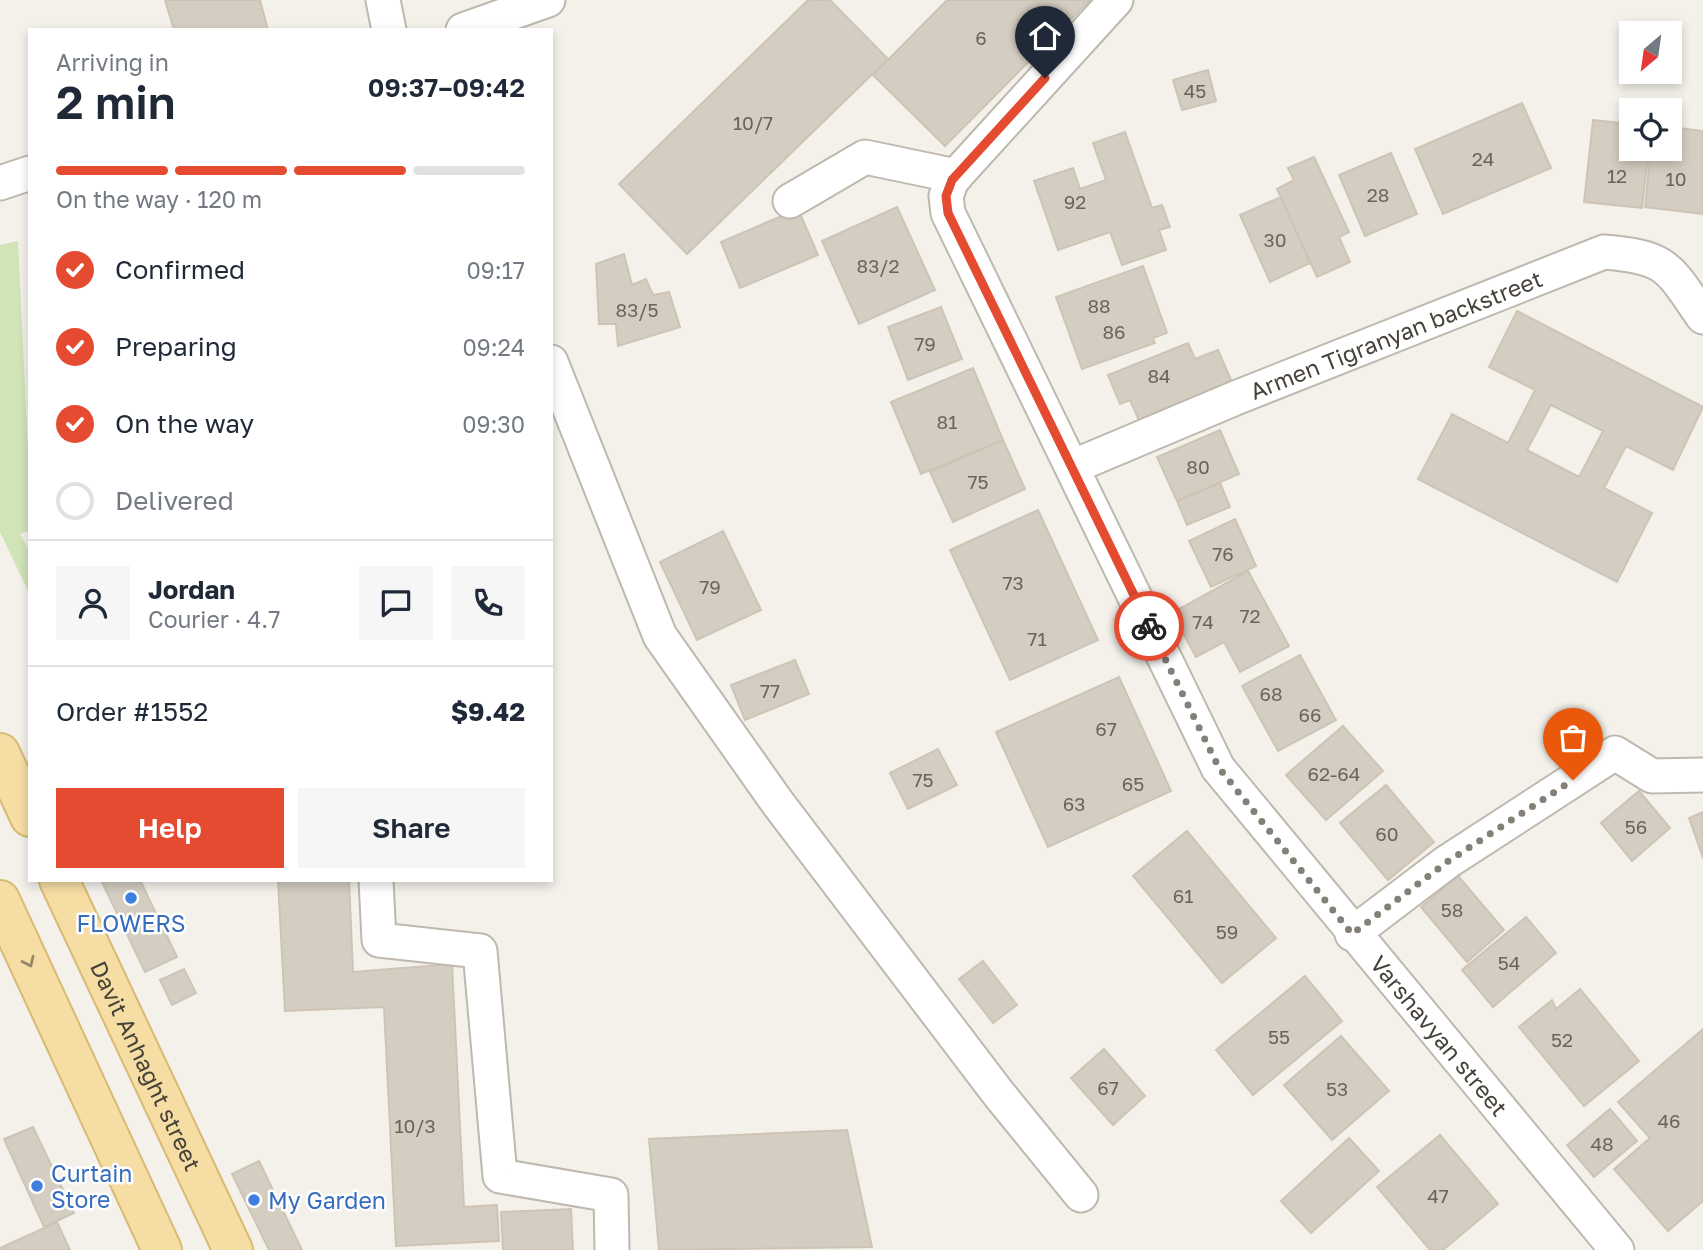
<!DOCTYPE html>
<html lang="en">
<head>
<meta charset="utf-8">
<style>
	body { margin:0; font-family:"Golos Text",sans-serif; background:#f6f6f7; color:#1f2937; height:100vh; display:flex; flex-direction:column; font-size:26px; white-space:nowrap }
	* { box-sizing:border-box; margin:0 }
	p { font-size:23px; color:#747a83 }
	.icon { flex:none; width:38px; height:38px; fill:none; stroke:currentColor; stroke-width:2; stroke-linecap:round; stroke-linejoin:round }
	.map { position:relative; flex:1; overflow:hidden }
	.side { position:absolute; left:28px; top:28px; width:525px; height:854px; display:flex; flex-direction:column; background:#fff; border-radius:0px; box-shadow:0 4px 10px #0003 }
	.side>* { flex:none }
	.needle { width:46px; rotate:209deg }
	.buttons { position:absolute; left:1619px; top:21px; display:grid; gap:14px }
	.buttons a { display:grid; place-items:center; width:63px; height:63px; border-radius:0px; background:#fff; box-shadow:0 4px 10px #0003; font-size:35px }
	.pin { position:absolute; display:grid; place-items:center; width:60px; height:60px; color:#fff; margin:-72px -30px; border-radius:50% 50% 50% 0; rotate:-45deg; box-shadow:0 0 7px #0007 }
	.pin .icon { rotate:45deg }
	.courier { position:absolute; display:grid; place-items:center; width:70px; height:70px; margin:-35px; border:5px solid #e54b30; border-radius:50%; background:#fff; color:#222; box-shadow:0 2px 9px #0007 }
	.overview em { font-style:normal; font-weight:600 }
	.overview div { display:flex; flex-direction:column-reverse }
	.overview { display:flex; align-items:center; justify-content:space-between; height:119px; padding:0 28px }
	h1 { font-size:46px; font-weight:600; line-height:52px }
	.bar { display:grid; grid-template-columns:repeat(4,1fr); gap:10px 7px; align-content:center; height:84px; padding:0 28px }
	.bar i { height:9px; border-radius:5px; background:#e0e1e3 }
	.bar .on { background:#e54b30 }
	.bar p { grid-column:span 4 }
	.line { display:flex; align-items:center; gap:18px; padding:0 28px; border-top:2px solid #e0e1e3 }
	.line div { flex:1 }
	.round { display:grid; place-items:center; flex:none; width:74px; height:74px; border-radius:0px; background:#f6f6f7 }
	ol { padding:0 28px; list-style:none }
	li { display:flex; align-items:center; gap:21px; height:77px }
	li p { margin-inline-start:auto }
	li .icon { padding:7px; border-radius:50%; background:#e54b30; color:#fff; stroke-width:4 }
	li:last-child { color:#747a83 }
	li i { width:38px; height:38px; border:4px solid #e0e1e3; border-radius:50% }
	.primary-button { display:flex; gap:14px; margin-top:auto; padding:14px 28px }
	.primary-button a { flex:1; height:80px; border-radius:0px; background:#e54b30; color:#fff; font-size:28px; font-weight:600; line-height:80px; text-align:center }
	.primary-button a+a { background:#f6f6f7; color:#1f2937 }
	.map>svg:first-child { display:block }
	.green { fill:#d0e4b8 }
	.building { fill:#d4cdc1; stroke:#cec4b5; stroke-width:2; fill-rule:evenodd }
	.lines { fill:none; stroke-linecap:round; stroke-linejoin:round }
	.minor-casing { stroke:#beb8ae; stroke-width:37 }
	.major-casing { stroke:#d9ba74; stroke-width:42 }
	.minor { stroke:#fff; stroke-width:33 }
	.major { stroke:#f5dda3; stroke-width:38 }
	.oneway { stroke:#958869 }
	.done { stroke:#847f77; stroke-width:7; stroke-dasharray:0 12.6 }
	.route { stroke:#e54b30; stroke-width:9 }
	.shop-dot { fill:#3f7fe0; stroke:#fff; stroke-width:2.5 }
	.labels { text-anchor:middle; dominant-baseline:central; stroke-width:5; stroke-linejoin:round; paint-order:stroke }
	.number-label { font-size:19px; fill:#6a655b }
	.street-label { font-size:23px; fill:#474239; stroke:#fff }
	.shop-label { font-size:23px; fill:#366cbe; stroke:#fff; text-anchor:start }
</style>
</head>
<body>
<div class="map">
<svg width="1703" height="1250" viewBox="0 0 1703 1250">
	<rect width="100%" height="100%" fill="#f4f1eb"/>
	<path class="green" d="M18,241L30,493V530L20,534L30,552V595L0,532V245Z"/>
	<path class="building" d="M165,0H260L268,30H174Z
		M808,0H830L888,59L687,254L619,184Z
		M947,0H1090L945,146L873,75Z
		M1208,70L1216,101L1182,110L1173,80Z
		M1522,103L1551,168L1443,214L1415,149Z
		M1593,120L1631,124V149H1649L1642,208L1584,202Z
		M1670,127L1703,131V214L1645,207L1651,149H1670Z
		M1125,132L1152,208L1162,205L1170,227L1159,230L1166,250L1122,265L1110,232L1058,250L1034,181L1073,168L1080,189L1106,180L1093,143Z
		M1391,153L1417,214L1365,236L1339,175Z
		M1314,157L1349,232L1339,237L1350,262L1317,277L1277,189L1294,180L1288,168Z
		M1281,197L1310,263L1270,282L1240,215Z
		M897,207L935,290L859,324L822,241Z
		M798,209L818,255L740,288L721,242Z
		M624,254L632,285L646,279L653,295L669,292L680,327L618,346L616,324H599L596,264Z
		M1143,266L1167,333L1153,338L1155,343L1082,369L1056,297Z
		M941,307L962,359L908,380L888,327Z
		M1517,311L1703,407L1673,470L1626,446L1604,488L1652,513L1617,582L1418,479L1452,414L1508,443L1535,390L1489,367ZM1551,405L1603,431L1579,477L1527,450Z
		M1188,343L1195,359L1218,350L1234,387L1141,425L1130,400L1120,404L1108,375Z
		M973,368L1003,440L921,474L891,402Z
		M1220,430L1239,474L1177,501L1157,457Z
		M1003,440L1025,489L953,522L930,472Z
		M1220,483L1230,507L1187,525L1177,501Z
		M1038,510L1098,640L1010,680L950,550Z
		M1235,519L1256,566L1211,587L1189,541Z
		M723,531L761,610L697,640L660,562Z
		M1248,571L1289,646L1240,672L1224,642L1196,657L1172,613Z
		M1300,655L1336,720L1278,751L1242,686Z
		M795,660L809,694L745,720L731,685Z
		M1119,677L1171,791L1048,847L996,732Z
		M1343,726L1383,771L1326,820L1286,775Z
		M938,749L957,785L908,809L890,773Z
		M1386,785L1434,842L1388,880L1340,823Z
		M1639,791L1670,828L1632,861L1601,823Z
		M1703,812V858L1689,818Z
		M1187,831L1276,938L1222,983L1133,876Z
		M1458,876L1504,930L1467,962L1421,907Z
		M101,880H140L177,957L145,972Z
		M278,880H349L353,972L452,964L464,1207L497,1205L499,1241L396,1246L384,1007L285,1011Z
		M1526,917L1556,953L1493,1007L1462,970Z
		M983,961L1017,1005L993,1023L959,979Z
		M184,969L196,993L172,1005L160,980Z
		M1305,976L1342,1021L1253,1095L1216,1050Z
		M1580,989L1639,1061L1584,1106L1519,1027L1552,1000L1556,1009Z
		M1703,1029V1201L1668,1231L1614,1169L1650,1138L1618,1102Z
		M1341,1036L1389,1091L1332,1140L1284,1085Z
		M1104,1049L1145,1096L1113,1125L1071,1078Z
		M1610,1109L1637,1141L1594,1177L1567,1145Z
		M33,1127L74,1213L44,1227L4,1139Z
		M847,1130L872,1247L659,1250L649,1139Z
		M1440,1135L1498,1204L1443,1250H1430L1377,1187Z
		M1349,1138L1379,1171L1311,1233L1281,1201Z
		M259,1161L302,1250H269L232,1174Z
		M571,1209L573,1250H503L501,1212Z
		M57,1222L70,1250H0V1248Z"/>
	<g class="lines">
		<g class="minor-casing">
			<g id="minor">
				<path d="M383,0L389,30"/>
				<path id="s1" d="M1116,0L952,180L946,196L948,213L1218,768L1617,1250"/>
				<path d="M463,30L548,0"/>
				<path d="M0,183L30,173"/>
				<path d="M790,201L865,157L956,176"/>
				<path d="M551,362L660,636L777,802L998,1093L1081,1195"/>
				<path id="s2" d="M1072,467L1238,397L1604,252C1668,257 1668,267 1703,317"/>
				<path d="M376,880L379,940L480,951L500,1176L611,1195L612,1250"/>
				<path d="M1352,934L1447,862L1615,753L1652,776L1703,775"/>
			</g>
		</g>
		<g class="major-casing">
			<g id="major">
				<path d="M0,753L30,817"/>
				<path id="s3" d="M59,880L233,1250"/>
				<path d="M0,900L162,1250"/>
			</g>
		</g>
		<use href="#minor" class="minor"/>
		<use href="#major" class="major"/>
	</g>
	<defs><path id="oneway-chevron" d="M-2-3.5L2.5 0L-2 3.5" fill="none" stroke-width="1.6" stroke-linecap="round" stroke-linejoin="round" transform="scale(1.75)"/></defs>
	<use class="oneway" href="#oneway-chevron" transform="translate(29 962) rotate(65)"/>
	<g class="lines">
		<path class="done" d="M1149,626L1219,768L1352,934L1447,862L1573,780"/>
		<path class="route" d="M1045,78L952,180L946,196L948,213L1149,626"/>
	</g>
	<g class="shop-dot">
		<circle cx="131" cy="898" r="7"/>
		<circle cx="37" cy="1186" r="7"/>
		<circle cx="254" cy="1200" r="7"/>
	</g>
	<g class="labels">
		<g class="number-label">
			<text x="981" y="37">6</text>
			<text x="1195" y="90">45</text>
			<text x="753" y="122">10/7</text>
			<text x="1483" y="158">24</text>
			<text x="1617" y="175">12</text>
			<text x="1676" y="178">10</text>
			<text x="1378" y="194">28</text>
			<text x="1075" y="201">92</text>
			<text x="1275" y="239">30</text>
			<text x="878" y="265">83/2</text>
			<text x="1099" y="305">88</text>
			<text x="637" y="309">83/5</text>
			<text x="1114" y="331">86</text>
			<text x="925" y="343">79</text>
			<text x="1159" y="375">84</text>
			<text x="947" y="421">81</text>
			<text x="1198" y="466">80</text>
			<text x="978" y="481">75</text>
			<text x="1223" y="553">76</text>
			<text x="1013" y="582">73</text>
			<text x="710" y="586">79</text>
			<text x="1250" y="615">72</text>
			<text x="1203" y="621">74</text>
			<text x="1037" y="638">71</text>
			<text x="770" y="690">77</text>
			<text x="1271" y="693">68</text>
			<text x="1310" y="714">66</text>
			<text x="1106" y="728">67</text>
			<text x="1334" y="773">62-64</text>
			<text x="923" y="779">75</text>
			<text x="1133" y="783">65</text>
			<text x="1074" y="803">63</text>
			<text x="1636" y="826">56</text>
			<text x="1387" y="833">60</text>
			<text x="1183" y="895">61</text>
			<text x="1452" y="909">58</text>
			<text x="1227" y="931">59</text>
			<text x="1509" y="962">54</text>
			<text x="1279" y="1036">55</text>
			<text x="1562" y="1039">52</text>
			<text x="1108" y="1087">67</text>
			<text x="1337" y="1088">53</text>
			<text x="1669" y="1120">46</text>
			<text x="415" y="1125">10/3</text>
			<text x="1602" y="1143">48</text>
			<text x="1438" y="1195">47</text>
		</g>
		<g class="street-label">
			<text stroke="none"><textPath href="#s2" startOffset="350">Armen Tigranyan backstreet</textPath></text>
			<text stroke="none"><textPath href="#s1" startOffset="1242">Varshavyan street</textPath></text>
			<text stroke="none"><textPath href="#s3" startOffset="205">Davit Anhaght street</textPath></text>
		</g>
		<g class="shop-label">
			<text x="131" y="923" text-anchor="middle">FLOWERS</text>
			<text x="51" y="1173">Curtain<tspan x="51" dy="26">Store</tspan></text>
			<text x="268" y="1200">My Garden</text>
		</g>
	</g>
</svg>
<div class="buttons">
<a><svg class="needle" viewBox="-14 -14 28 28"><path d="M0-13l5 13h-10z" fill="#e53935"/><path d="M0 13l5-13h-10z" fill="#747a83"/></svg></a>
<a><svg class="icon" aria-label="locate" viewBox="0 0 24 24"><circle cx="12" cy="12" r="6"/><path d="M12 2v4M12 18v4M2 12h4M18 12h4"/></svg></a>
</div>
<div class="pin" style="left:1573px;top:780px;background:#ea580c"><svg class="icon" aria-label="bag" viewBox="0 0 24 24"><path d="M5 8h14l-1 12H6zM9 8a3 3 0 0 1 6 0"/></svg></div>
<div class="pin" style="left:1045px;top:78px;background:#1f2937"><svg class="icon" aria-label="home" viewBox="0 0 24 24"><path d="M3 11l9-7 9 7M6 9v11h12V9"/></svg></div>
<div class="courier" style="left:1149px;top:626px"><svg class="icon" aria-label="bike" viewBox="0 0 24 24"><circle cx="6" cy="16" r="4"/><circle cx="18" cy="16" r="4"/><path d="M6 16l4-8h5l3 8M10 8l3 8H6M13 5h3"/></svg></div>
<section class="side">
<div class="overview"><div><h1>2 min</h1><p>Arriving in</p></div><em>09:37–09:42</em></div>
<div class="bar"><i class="on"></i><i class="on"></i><i class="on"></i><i></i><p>On the way · 120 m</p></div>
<ol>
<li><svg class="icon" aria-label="check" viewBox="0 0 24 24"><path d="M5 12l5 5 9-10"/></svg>Confirmed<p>09:17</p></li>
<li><svg class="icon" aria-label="check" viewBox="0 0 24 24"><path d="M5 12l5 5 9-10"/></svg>Preparing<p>09:24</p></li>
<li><svg class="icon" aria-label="check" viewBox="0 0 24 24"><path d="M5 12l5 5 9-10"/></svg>On the way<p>09:30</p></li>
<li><i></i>Delivered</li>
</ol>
<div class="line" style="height:126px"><a class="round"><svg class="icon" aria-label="person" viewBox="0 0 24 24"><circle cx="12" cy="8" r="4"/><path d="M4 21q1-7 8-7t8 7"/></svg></a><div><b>Jordan</b><p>Courier · 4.7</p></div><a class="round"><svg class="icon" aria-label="chat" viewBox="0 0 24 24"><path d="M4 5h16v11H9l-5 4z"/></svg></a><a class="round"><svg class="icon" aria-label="phone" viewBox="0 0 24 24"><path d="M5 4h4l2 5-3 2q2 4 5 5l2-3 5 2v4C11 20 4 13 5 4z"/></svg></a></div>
<div class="line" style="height:91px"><div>Order #1552</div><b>$9.42</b></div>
<div class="primary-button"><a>Help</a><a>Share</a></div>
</section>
</div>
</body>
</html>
